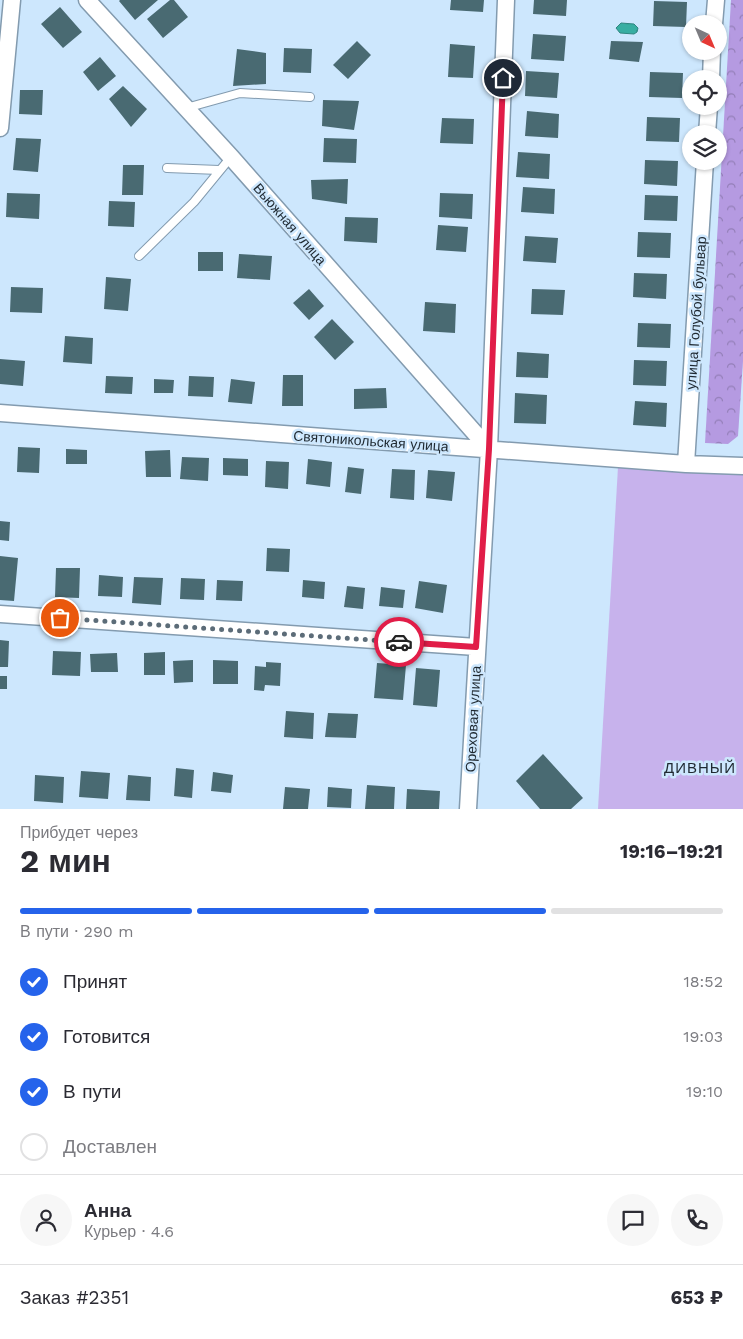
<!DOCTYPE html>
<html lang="ru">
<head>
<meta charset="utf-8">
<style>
	body { margin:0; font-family:"Work Sans",sans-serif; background:#f7f7f7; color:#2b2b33; height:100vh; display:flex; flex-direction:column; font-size:19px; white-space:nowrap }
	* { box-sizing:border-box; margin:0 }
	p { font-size:16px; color:#7c7c81 }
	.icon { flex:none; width:28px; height:28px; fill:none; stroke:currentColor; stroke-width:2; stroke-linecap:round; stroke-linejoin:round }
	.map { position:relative; height:809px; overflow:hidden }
	.drawer { display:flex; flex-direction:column; background:#fff; flex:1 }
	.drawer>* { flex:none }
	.needle { width:32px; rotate:136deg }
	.tools { position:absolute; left:682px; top:15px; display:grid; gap:10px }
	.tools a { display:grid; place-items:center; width:45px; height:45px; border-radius:50%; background:#fff; box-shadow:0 1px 4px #0004; font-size:25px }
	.pin { position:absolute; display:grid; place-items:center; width:42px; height:42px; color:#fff; margin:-21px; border:2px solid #fff; border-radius:50%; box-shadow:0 1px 5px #0007 }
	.courier { position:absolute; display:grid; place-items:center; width:50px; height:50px; margin:-25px; border:4px solid #e11d48; border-radius:50%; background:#fff; color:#222; box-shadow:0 1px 6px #0007 }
	.headline em { font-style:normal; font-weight:700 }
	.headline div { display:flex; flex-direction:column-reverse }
	.headline { display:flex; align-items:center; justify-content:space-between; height:85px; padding:0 20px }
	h1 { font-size:32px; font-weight:700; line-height:38px }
	.bar { display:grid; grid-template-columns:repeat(4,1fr); gap:8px 5px; align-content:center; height:60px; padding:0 20px }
	.bar i { height:6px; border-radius:4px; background:#e1e1e2 }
	.bar .current { background:#2563eb }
	.bar p { grid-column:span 4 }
	.line { display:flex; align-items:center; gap:12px; padding:0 20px; border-top:1px solid #e1e1e2 }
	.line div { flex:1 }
	.round { display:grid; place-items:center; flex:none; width:52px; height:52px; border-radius:26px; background:#f7f7f7 }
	ol { padding:0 20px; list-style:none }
	li { display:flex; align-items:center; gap:15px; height:55px }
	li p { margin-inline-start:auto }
	li .icon { padding:5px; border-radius:50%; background:#2563eb; color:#fff; stroke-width:4 }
	li:last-child { color:#7c7c81 }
	li i { width:28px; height:28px; border:2px solid #e1e1e2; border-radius:50% }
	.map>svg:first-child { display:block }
	.green { fill:#c7b2ec }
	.forest { fill:url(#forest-crowns) }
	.water { fill:url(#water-ripples); stroke:#308680 }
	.building { fill:#496a72 }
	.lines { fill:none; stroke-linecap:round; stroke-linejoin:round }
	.service-casing { stroke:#839baf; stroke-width:10 }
	.minor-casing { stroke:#839baf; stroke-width:19 }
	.service { stroke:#fff; stroke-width:8 }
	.minor { stroke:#fff; stroke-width:16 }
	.done { stroke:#5c6c78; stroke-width:5; stroke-dasharray:0 9 }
	.route { stroke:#e11d48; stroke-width:6 }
	.labels { text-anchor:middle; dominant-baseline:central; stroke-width:5; stroke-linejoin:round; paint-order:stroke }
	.street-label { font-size:14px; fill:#1f2931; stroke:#cde7fd }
	.neighbourhood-label { font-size:15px; letter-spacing:1px; fill:#1f2931; stroke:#cde7fd }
</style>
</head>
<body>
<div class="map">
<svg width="743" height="809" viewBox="0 0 743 809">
	<defs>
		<pattern id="forest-crowns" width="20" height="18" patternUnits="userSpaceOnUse" patternTransform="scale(1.25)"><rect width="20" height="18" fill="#b59ae1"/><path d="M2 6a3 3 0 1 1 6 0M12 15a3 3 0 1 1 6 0" fill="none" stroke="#937eb7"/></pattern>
		<pattern id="water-ripples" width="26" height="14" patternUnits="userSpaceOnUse" patternTransform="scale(1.25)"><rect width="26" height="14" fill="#38aea2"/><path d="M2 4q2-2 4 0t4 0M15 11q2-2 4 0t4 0" fill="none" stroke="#2f8e85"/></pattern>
	</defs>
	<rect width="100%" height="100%" fill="#cde7fd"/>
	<path class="green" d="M618,467L743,474V809H598Z"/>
	<path class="forest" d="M731,0H743V361L738,436L728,444L705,443Z"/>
	<path class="water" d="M621,23L634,24L638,28L637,32L634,34L620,33L616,28Z"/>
	<path class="building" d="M120,0H158L135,20L119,1Z
		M170,0H174L188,17L163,38L147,19Z
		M451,0H484L483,12L450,10Z
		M534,0H567L566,16L533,14Z
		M654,1L687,2L686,27L653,26Z
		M60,7L82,32L63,48L41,24Z
		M533,34L566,36L564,61L531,59Z
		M357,41L371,55L348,79L333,65Z
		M611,41L643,42L639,62L609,59Z
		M450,44L475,46L473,78L448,77Z
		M284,48L312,49L311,73L283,72Z
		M237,49L266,53V84L233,86Z
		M100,57L116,76L98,91L83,72Z
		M526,71L559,73L557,98L525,96Z
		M650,72L683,73L682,98L649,97Z
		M123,86L147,109L131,127L109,99Z
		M20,90H43L42,115L19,114Z
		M323,100L359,101L354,130L322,126Z
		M527,111L559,114L558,138L525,136Z
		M647,117L680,118L679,142L646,141Z
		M442,118L474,119L473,144L440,143Z
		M16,138L41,139L38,172L13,170Z
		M324,138L357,139L356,163L323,162Z
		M518,152L550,154L549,179L516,177Z
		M645,160L678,161L677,186L644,184Z
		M123,165H144L143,195H122Z
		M348,179L347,204L312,199L311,180Z
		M523,187L555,189L554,214L521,212Z
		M7,193L40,194L39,219L6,217Z
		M440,193L473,194L472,219L439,217Z
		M645,195L678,196L677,221L644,220Z
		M109,201L135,202L134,227L108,226Z
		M345,217L378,218L377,243L344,241Z
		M438,225L468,227L466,252L436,250Z
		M638,232L671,233L670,258L637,257Z
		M525,236L558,238L556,263L523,261Z
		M198,252H223V271H198Z
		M239,254L272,256L270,280L237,278Z
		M634,273L667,274L666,299L633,297Z
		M106,277L131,279L128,311L104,309Z
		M11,287L43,288L42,313L10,312Z
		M309,289L324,306L309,320L293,303Z
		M532,289L565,290L563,315L531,314Z
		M425,302L456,304L455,333L423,331Z
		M332,319L354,342L335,360L314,337Z
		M638,323L671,324L670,348L637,347Z
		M65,336L93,338L92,364L63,362Z
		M517,352L549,354L548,378L516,377Z
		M0,359L25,361L23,386L0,384Z
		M634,360L667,361L666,386L633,385Z
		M283,375H303V406H282Z
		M106,376L133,377L132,394L105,393Z
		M189,376L214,377L213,397L188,396Z
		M154,379L174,380L173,393H154Z
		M231,379L255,382L252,404L228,402Z
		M386,388L387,408L354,409V389Z
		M515,393L547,395L546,424L514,423Z
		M635,401L667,403L666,427L633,425Z
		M18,447L40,448L39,473L17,472Z
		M66,449L87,450V464H66Z
		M170,450L171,477H146L145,451Z
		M182,457L209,458L208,481L180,479Z
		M223,458L248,459V476L223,475Z
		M308,459L332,462L330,487L306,484Z
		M266,461L289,462L288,489L265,487Z
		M348,467L364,469L361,494L345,492Z
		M392,469L415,470L414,500L390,498Z
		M428,470L455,472L452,501L426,498Z
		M0,521L10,522L9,541L0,540Z
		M267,548L290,549L289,572L266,571Z
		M0,556L18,558L14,601L0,600Z
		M56,568H80L79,598L55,597Z
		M99,575L123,577L122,597L98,596Z
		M134,577L163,578L161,605L132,603Z
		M181,578L205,579L204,600L180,599Z
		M217,580L243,581L242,601L216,600Z
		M303,580L325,582L324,599L302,597Z
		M419,581L447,585L443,613L415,608Z
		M347,586L365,588L363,609L344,607Z
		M381,587L405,590L403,608L379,606Z
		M0,640L9,641L8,667H0Z
		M53,651L81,652L80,676L52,675Z
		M165,652V675H144V653Z
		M117,653L118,672H91L90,654Z
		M193,660V682L174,683L173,661Z
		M213,660L238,661V684H213Z
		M266,662L281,663L280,686L265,685L264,691L254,690L255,666L266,667Z
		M377,663L406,665L403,700L374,698Z
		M416,668L440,670L437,707L413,705Z
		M0,676H7V689H0Z
		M286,711L314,713L313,739L284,737Z
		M328,713L358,714L356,738L325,737Z
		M543,754L583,798L571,809H540L516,781Z
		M176,768L194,770L192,798L174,796Z
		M81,771L110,773L108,799L79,797Z
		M213,772L233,775L231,793L211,791Z
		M35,775L64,777L63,803L34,801Z
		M128,775L151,777L150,801L126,800Z
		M367,785L395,787L394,809H365Z
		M285,787L310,789L308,809H283Z
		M328,787L352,789L351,808L327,807Z
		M407,789L440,791L439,809H406Z"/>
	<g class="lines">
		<g class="service-casing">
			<path id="service" d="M186,108L240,93L310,97
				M167,168L219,170
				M139,256L194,202L231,157"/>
		</g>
		<g class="minor-casing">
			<path id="minor" d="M87,0L231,157L489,449
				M714,24L716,0
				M711,79L712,51
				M0,128L12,0
				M707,134L709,106
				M0,413L686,464L743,466
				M686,464L705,161
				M0,614L476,647
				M468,809L489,449L506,0"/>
		</g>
		<use href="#service" class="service"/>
		<use href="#minor" class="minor"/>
	</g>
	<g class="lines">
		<path class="done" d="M60,618L399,642"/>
		<path class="route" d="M399,642L476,647L489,449L503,78"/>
	</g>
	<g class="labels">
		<g class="street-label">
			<text transform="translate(290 224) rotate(49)">Вьюжная улица</text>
			<text transform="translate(696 313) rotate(-86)">улица Голубой бульвар</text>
			<text transform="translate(371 441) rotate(4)">Святоникольская улица</text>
			<text transform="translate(473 719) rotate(-87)">Ореховая улица</text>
		</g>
		<g class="neighbourhood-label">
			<text x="700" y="768">ДИВНЫЙ</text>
		</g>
	</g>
</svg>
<div class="tools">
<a><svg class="needle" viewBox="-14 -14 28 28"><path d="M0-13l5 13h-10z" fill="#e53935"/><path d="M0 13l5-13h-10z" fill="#7c7c81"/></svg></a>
<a><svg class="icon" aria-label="locate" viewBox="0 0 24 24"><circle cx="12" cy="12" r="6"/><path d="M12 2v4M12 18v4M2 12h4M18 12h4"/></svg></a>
<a><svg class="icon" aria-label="layers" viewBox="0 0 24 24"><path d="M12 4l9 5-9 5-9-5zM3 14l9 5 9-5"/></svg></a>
</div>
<div class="pin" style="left:60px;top:618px;background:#ea580c"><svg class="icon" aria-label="bag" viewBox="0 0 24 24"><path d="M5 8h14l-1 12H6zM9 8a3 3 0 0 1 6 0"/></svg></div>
<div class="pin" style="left:503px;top:78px;background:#1f2937"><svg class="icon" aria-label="home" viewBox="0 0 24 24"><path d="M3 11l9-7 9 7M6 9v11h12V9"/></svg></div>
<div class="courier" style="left:399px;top:642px"><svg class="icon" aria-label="car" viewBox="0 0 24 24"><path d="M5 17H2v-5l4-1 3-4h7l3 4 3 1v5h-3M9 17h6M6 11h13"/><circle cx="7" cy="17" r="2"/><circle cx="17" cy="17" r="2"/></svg></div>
</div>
<section class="drawer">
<div class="headline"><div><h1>2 мин</h1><p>Прибудет через</p></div><em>19:16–19:21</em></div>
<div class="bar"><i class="current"></i><i class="current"></i><i class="current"></i><i></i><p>В пути · 290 m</p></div>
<ol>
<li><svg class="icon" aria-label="check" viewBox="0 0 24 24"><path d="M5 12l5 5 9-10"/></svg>Принят<p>18:52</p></li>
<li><svg class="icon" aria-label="check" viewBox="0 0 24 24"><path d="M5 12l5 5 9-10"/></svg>Готовится<p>19:03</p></li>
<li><svg class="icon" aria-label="check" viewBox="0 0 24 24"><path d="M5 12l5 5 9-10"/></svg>В пути<p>19:10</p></li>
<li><i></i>Доставлен</li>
</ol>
<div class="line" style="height:90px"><a class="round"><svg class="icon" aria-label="person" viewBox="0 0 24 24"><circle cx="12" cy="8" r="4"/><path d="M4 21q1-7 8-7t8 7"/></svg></a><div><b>Анна</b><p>Курьер · 4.6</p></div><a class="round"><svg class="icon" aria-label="chat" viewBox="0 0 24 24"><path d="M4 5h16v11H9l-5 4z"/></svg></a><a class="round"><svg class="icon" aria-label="phone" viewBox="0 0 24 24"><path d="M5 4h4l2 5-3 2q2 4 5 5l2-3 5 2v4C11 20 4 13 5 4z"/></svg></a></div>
<div class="line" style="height:65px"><div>Заказ #2351</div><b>653 ₽</b></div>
</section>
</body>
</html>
